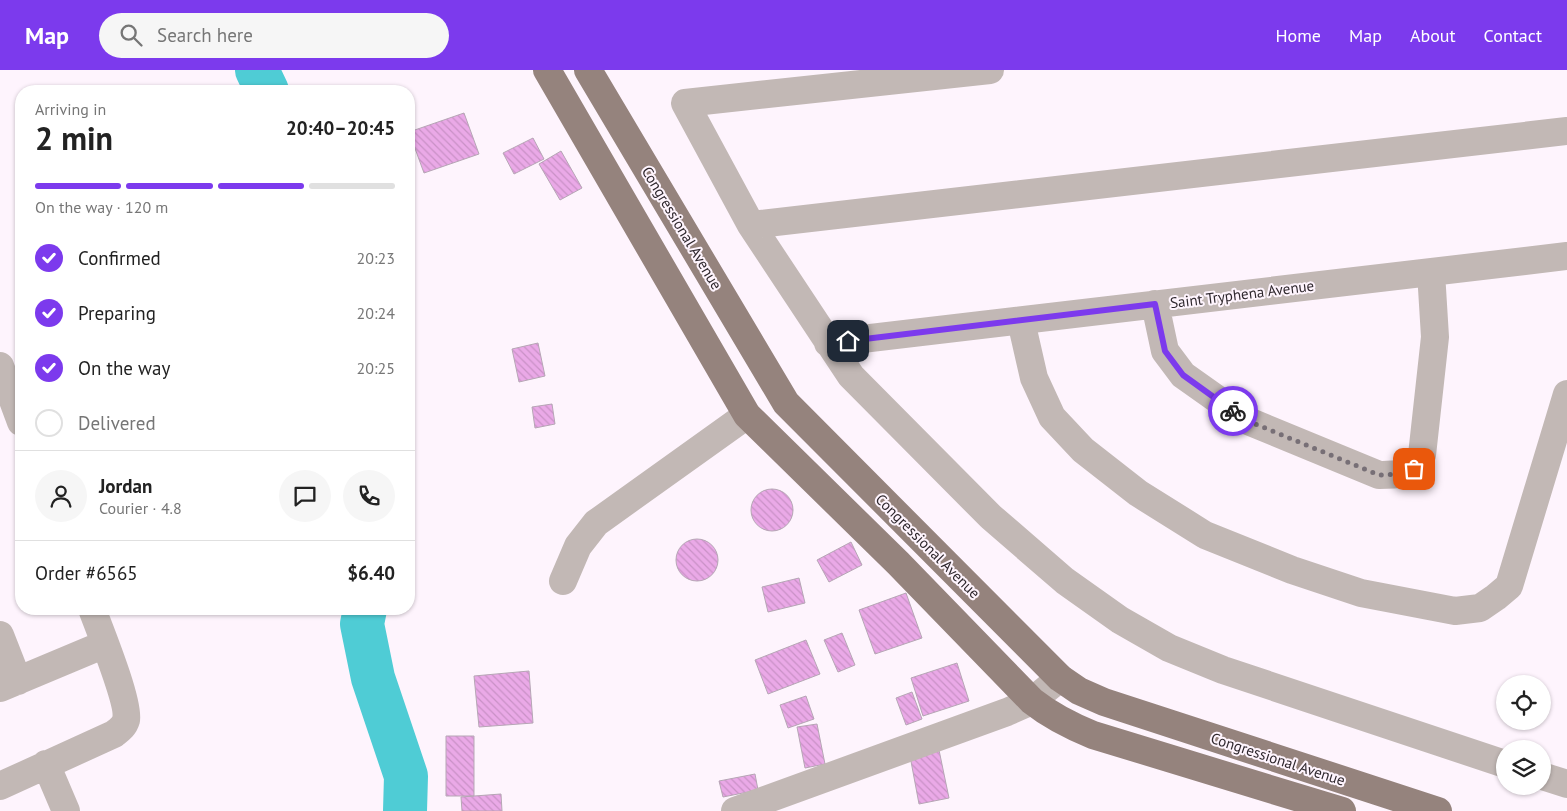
<!DOCTYPE html>
<html lang="en">
<head>
<meta charset="utf-8">
<style>
	body { margin:0; font-family:"PT Sans",sans-serif; background:#f6f6f6; color:#222; height:100vh; display:flex; flex-direction:column; font-size:19px; white-space:nowrap }
	* { box-sizing:border-box; margin:0 }
	p { font-size:16px; color:#767676 }
	.icon { flex:none; width:28px; height:28px; fill:none; stroke:currentColor; stroke-width:2; stroke-linecap:round; stroke-linejoin:round }
	.map { position:relative; flex:1; overflow:hidden }
	.drawer { position:absolute; left:15px; top:15px; width:400px; height:530px; display:flex; flex-direction:column; background:#fff; border-radius:20px; box-shadow:0 1px 4px #0004 }
	.drawer>* { flex:none }
	.buttons { position:absolute; left:1496px; top:605px; display:grid; gap:10px }
	.buttons a { display:grid; place-items:center; width:55px; height:55px; border-radius:50%; background:#fff; box-shadow:0 1px 4px #0004; font-size:25px }
	.pin { position:absolute; display:grid; place-items:center; width:42px; height:42px; color:#fff; margin:-21px; border-radius:10px; box-shadow:0 2px 8px #0006 }
	.courier { position:absolute; display:grid; place-items:center; width:50px; height:50px; margin:-25px; border:4px solid #7c3aed; border-radius:50%; background:#fff; color:#222; box-shadow:0 1px 6px #0007 }
	.summary em { font-style:normal; font-weight:800 }
	.summary div { display:flex; flex-direction:column-reverse }
	.summary { display:flex; align-items:center; justify-content:space-between; height:85px; padding:0 20px }
	h1 { font-size:32px; font-weight:800; line-height:38px }
	.bar { display:grid; grid-template-columns:repeat(4,1fr); gap:8px 5px; align-content:center; height:60px; padding:0 20px }
	.bar i { height:6px; border-radius:4px; background:#e0e0e0 }
	.bar .selected { background:#7c3aed }
	.bar p { grid-column:span 4 }
	.line { display:flex; align-items:center; gap:12px; padding:0 20px; border-top:1px solid #e0e0e0 }
	.line div { flex:1 }
	.round { display:grid; place-items:center; flex:none; width:52px; height:52px; border-radius:26px; background:#f6f6f6 }
	ol { padding:0 20px; list-style:none }
	li { display:flex; align-items:center; gap:15px; height:55px }
	li p { margin-inline-start:auto }
	li .icon { padding:5px; border-radius:50%; background:#7c3aed; color:#fff; stroke-width:4 }
	li:last-child { color:#767676 }
	li i { width:28px; height:28px; border:2px solid #e0e0e0; border-radius:50% }
	header { display:flex; align-items:center; gap:30px; box-sizing:border-box; height:70px; padding:0 25px; background:#7c3aed; color:#fff }
	header strong { font-size:24px }
	nav { display:flex; gap:28px; margin-inline-start:auto; font-size:18px }
	.search { width:350px; height:45px; background:#f6f6f6; display:flex; align-items:center; gap:12px; box-sizing:border-box; padding:0 18px; border-radius:28px; color:#767676; font-size:19px }
	.map>svg:first-child { display:block }
	.lines { fill:none; stroke-linecap:round; stroke-linejoin:round }
	.river { stroke:#4fccd5; stroke-width:44 }
	.building { fill:url(#building-back-hatch); stroke:#b6a6b5 }
	.minor { stroke:#c2b8b5; stroke-width:28 }
	.major { stroke:#95837d; stroke-width:28 }
	.done { stroke:#776f76; stroke-width:5; stroke-dasharray:0 9 }
	.route { stroke:#7c3aed; stroke-width:6 }
	.labels { text-anchor:middle; dominant-baseline:central; stroke-width:4; stroke-linejoin:round; paint-order:stroke }
	.street-label { font-size:15px; fill:#2e272d; stroke:#fef4fd }
</style>
</head>
<body>
<header>
<strong>Map</strong>
<div class="search"><svg class="icon" aria-label="search" viewBox="0 0 24 24"><circle cx="10" cy="10" r="6"/><path d="M15 15l6 6"/></svg>Search here</div>
<nav><a>Home</a><a>Map</a><a>About</a><a>Contact</a></nav>
</header>
<div class="map">
<svg width="1567" height="741" viewBox="0 0 1567 741">
	<defs>
		<pattern id="building-back-hatch" width="6" height="6" patternUnits="userSpaceOnUse" patternTransform="scale(1.25)"><rect width="6" height="6" fill="#eaa9e7"/><path d="M-1 5l2 2M0 0l6 6M5-1l2 2" fill="none" stroke="#c991c6"/></pattern>
	</defs>
	<rect width="100%" height="100%" fill="#fef4fd"/>
	<g class="lines">
		<path class="river" d="M257,0L267,21
			M365,539L362,554L373,608L406,706L405,741"/>
	</g>
	<path class="building" d="M464,43L479,84L424,103L409,62Z
		M533,68L544,89L514,104L503,83Z
		M561,81L582,118L560,130L539,94Z
		M538,273L545,306L519,312L512,279Z
		M552,334L555,354L535,358L532,337Z
		M751 440a21 21 0 1 1 42 0a21 21 0 1 1-42 0Z
		M676 490a21 21 0 1 1 42 0a21 21 0 1 1-42 0Z
		M851,472L862,495L829,512L817,490Z
		M799,508L805,533L768,542L762,517Z
		M906,523L922,568L875,584L859,540Z
		M842,563L855,595L838,602L824,570Z
		M806,570L820,604L768,624L755,590Z
		M957,593L969,631L923,646L911,608Z
		M529,601L533,653L479,657L474,606Z
		M912,622L922,649L906,655L896,628Z
		M806,626L814,649L788,658L780,635Z
		M817,654L825,694L805,698L797,657Z
		M446,666H474V726H446Z
		M939,680L949,728L919,734L910,686Z
		M755,704L758,720L723,727L719,711Z
		M501,724L502,741H462L461,727Z"/>
	<g class="lines">
		<path class="minor" d="M990,0L685,33L751,155L851,306L991,447L1065,511L1120,550L1169,578L1223,600L1505,694
			M751,155L1567,61
			M1155,234L1165,281L1183,305L1248,351L1379,405C1402,404 1409,407 1422,385L1435,267L1431,202
			M1021,251L1034,308L1052,347L1083,380L1138,423L1205,465L1292,500L1361,523L1455,541L1480,538L1496,527L1509,516L1567,324
			M828,273L1567,186
			M0,296L21,352
			M563,511L578,476L596,453L747,345
			M0,565L18,611
			M0,618L105,574
			M46,694L66,741
			M1542,706L1567,714
			M0,716L114,664C119,660 124,657 126,650C130,634 99,558 92,539
			M735,741L1007,642L1032,631L1060,608"/>
		<path class="major" d="M547,0L747,345L898,493L1032,631C1051,646 1071,656 1093,665L1342,741
			M588,0L786,333L1060,608L1079,621L1104,632L1438,741"/>
	</g>
	<g class="lines">
		<path class="done" d="M1233,341L1248,351L1379,405L1400,404L1414,399"/>
		<path class="route" d="M848,271L1155,234L1165,281L1183,305L1233,341"/>
	</g>
	<g class="labels">
		<g class="street-label">
			<text transform="translate(682 158) rotate(59)">Congressional Avenue</text>
			<text transform="translate(1242 224) rotate(-7)">Saint Tryphena Avenue</text>
			<text transform="translate(928 476) rotate(45)">Congressional Avenue</text>
			<text transform="translate(1278 689) rotate(18)">Congressional Avenue</text>
		</g>
	</g>
</svg>
<div class="buttons">
<a><svg class="icon" aria-label="locate" viewBox="0 0 24 24"><circle cx="12" cy="12" r="6"/><path d="M12 2v4M12 18v4M2 12h4M18 12h4"/></svg></a>
<a><svg class="icon" aria-label="layers" viewBox="0 0 24 24"><path d="M12 4l9 5-9 5-9-5zM3 14l9 5 9-5"/></svg></a>
</div>
<div class="pin" style="left:1414px;top:399px;background:#ea580c"><svg class="icon" aria-label="bag" viewBox="0 0 24 24"><path d="M5 8h14l-1 12H6zM9 8a3 3 0 0 1 6 0"/></svg></div>
<div class="pin" style="left:848px;top:271px;background:#1f2937"><svg class="icon" aria-label="home" viewBox="0 0 24 24"><path d="M3 11l9-7 9 7M6 9v11h12V9"/></svg></div>
<div class="courier" style="left:1233px;top:341px"><svg class="icon" aria-label="bike" viewBox="0 0 24 24"><circle cx="6" cy="16" r="4"/><circle cx="18" cy="16" r="4"/><path d="M6 16l4-8h5l3 8M10 8l3 8H6M13 5h3"/></svg></div>
<section class="drawer">
<div class="summary"><div><h1>2 min</h1><p>Arriving in</p></div><em>20:40–20:45</em></div>
<div class="bar"><i class="selected"></i><i class="selected"></i><i class="selected"></i><i></i><p>On the way · 120 m</p></div>
<ol>
<li><svg class="icon" aria-label="check" viewBox="0 0 24 24"><path d="M5 12l5 5 9-10"/></svg>Confirmed<p>20:23</p></li>
<li><svg class="icon" aria-label="check" viewBox="0 0 24 24"><path d="M5 12l5 5 9-10"/></svg>Preparing<p>20:24</p></li>
<li><svg class="icon" aria-label="check" viewBox="0 0 24 24"><path d="M5 12l5 5 9-10"/></svg>On the way<p>20:25</p></li>
<li><i></i>Delivered</li>
</ol>
<div class="line" style="height:90px"><a class="round"><svg class="icon" aria-label="person" viewBox="0 0 24 24"><circle cx="12" cy="8" r="4"/><path d="M4 21q1-7 8-7t8 7"/></svg></a><div><b>Jordan</b><p>Courier · 4.8</p></div><a class="round"><svg class="icon" aria-label="chat" viewBox="0 0 24 24"><path d="M4 5h16v11H9l-5 4z"/></svg></a><a class="round"><svg class="icon" aria-label="phone" viewBox="0 0 24 24"><path d="M5 4h4l2 5-3 2q2 4 5 5l2-3 5 2v4C11 20 4 13 5 4z"/></svg></a></div>
<div class="line" style="height:65px"><div>Order #6565</div><b>$6.40</b></div>
</section>
</div>
</body>
</html>
